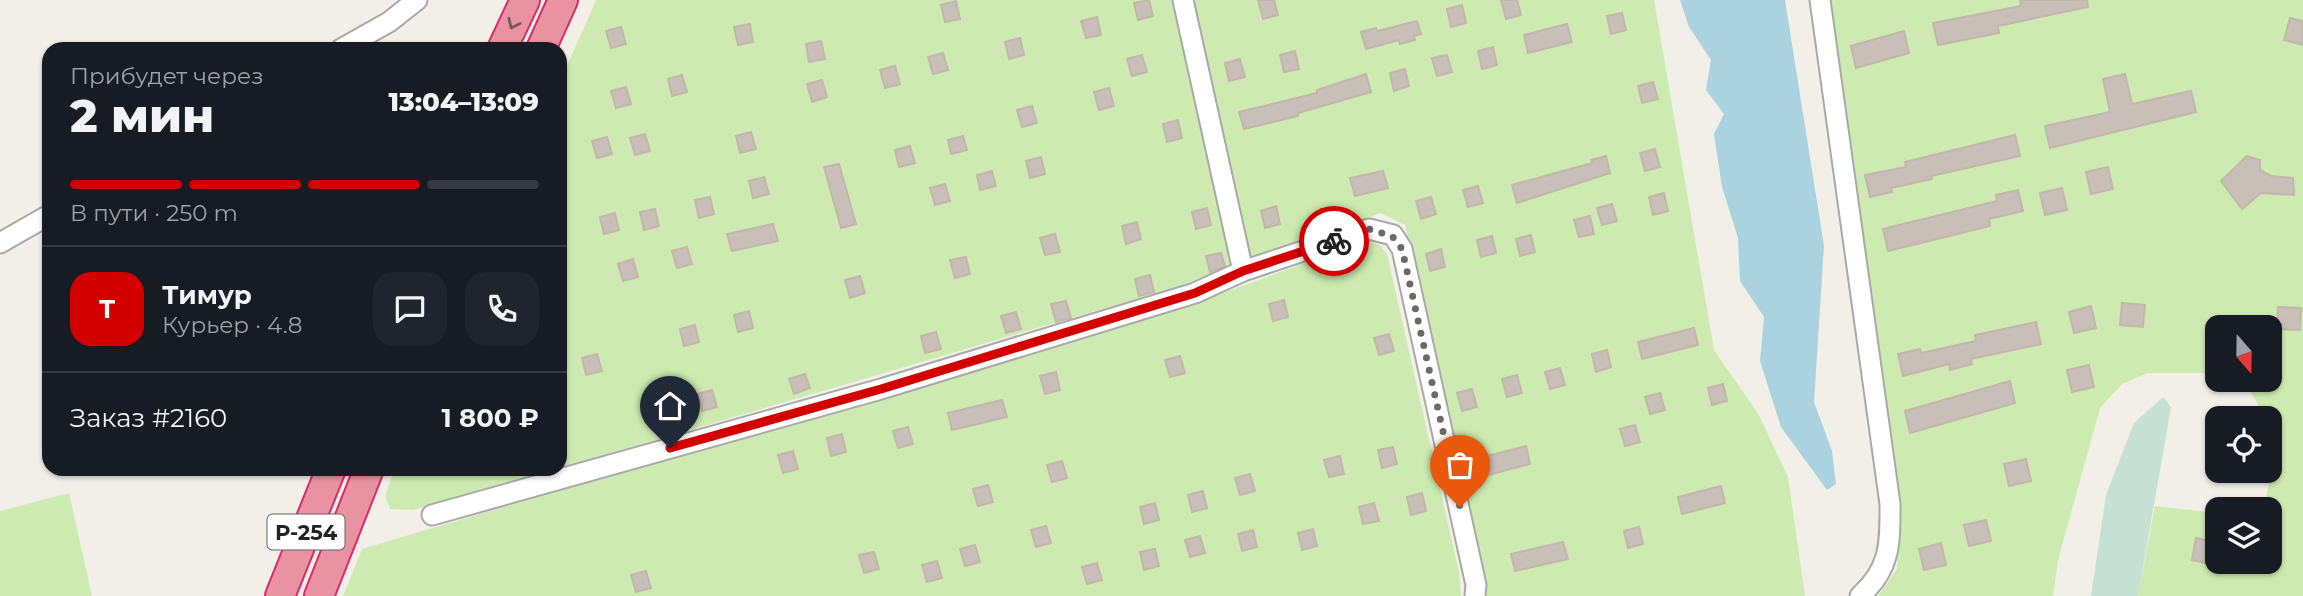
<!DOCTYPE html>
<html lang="ru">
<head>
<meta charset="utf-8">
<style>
	body { margin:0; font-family:Montserrat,sans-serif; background:#20242c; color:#f1f3f6; height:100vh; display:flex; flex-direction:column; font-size:26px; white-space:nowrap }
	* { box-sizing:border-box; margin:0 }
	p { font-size:23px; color:#9ea1a6 }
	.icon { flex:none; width:38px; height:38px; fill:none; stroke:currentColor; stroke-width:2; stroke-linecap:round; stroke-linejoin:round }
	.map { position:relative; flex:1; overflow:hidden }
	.details { position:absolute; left:42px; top:42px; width:525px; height:434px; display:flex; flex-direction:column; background:#171b24; border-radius:21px; box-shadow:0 2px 5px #0004 }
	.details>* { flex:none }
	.needle { width:46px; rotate:160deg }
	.fabs { position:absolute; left:2205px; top:315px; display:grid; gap:14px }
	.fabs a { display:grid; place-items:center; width:77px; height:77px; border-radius:14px; background:#171b24; box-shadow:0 2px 5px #0004; font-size:35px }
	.pin { position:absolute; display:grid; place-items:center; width:60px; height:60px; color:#fff; margin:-72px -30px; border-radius:50% 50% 50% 0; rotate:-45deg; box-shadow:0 0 7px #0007 }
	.pin .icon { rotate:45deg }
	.courier { position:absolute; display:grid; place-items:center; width:70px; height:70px; margin:-35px; border:5px solid #d40000; border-radius:50%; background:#fff; color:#222; box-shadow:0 2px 9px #0007 }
	.overview em { font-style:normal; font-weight:800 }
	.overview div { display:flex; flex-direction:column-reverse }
	.overview { display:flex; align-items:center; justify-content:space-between; height:119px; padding:0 28px }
	h1 { font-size:46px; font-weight:800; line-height:52px }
	.bar { display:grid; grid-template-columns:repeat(4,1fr); gap:10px 7px; align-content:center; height:84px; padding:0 28px }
	.bar i { height:9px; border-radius:5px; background:#363941 }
	.bar .active { background:#d40000 }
	.bar p { grid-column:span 4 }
	.line { display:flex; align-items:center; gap:18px; padding:0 28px; border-top:2px solid #363941 }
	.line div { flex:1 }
	.round { display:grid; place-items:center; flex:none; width:74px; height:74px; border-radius:21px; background:#20242c }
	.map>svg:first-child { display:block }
	.grass { fill:#cdebb0 }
	.wetland { fill:#c6e0d4 }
	.water { fill:#aad3df }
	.building { fill:#c7bfb8; stroke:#c4b6ab; stroke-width:2 }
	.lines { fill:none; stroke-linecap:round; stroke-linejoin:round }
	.minor-casing { stroke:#a9a9a9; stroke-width:23 }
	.highway-casing { stroke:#dc2a67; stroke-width:32 }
	.minor { stroke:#fff; stroke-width:19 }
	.highway { stroke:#e892a2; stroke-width:28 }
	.oneway { stroke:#7b545c }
	.done { stroke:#6b6a68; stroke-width:7; stroke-dasharray:0 12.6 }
	.route { stroke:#d40000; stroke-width:9 }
	.labels { text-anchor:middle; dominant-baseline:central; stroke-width:5; stroke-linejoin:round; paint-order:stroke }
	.shield { fill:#fff; stroke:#646464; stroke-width:2 }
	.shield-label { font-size:21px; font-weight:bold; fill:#222 }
</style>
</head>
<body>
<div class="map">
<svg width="2303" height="596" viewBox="0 0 2303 596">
	<rect width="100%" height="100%" fill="#f2efe9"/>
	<path class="grass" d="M596,0H1654L1714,350L1759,415L1788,477L1805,596H1483L1405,225L1381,213L1167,290L560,468V82Z
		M1830,0H2303V596H2138L2155,506L2217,513V562H2270V509H2264L2272,465L2270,418H2265L2246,383L2233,380H2270V327H2217V376L2202,373H2148L2122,384L2100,408L2058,560L2053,596H1878L1897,569L1901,521L1838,86Z
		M1364,241L1379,244L1387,254L1459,572L1461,596H343L362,549L1223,293Z
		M395,469H556L413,510L390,509L385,496Z
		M69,493L92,596H0V511Z"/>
	<path class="wetland" d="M2163,397L2171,407L2138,596H2091L2106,495L2134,423Z"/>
	<path class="water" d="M1680,0H1785L1824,246L1814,402L1832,451L1836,484L1827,490L1781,427L1760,361L1764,317L1740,281L1738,238L1722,187L1714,134L1724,114L1706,90L1711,60L1689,27Z"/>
	<path class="building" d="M1149,0L1153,16L1138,20L1134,3Z
		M1258,0H1274L1278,15L1263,19Z
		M1501,0H1517L1521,15L1506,19Z
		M2020,0H2087L2088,7L1998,26L1999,33L1938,45L1933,23L2021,6Z
		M956,1L960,19L945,22L941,5Z
		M1462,5L1466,23L1451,27L1447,9Z
		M1622,13L1626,30L1611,34L1607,16Z
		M1097,17L1101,35L1086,38L1081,21Z
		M2290,18L2303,21V45L2284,40Z
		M1417,21L1421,34L1414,36L1415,40L1400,44L1399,40L1366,49L1361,32L1376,28L1377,31Z
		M750,24L753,42L738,45L734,27Z
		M1567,24L1572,42L1528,53L1524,35Z
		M621,27L626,44L611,48L606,31Z
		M1904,31L1909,53L1856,68L1851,46Z
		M1020,38L1024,55L1009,59L1005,42Z
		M821,41L825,59L809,62L806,44Z
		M1493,47L1497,65L1482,69L1478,51Z
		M1295,51L1299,69L1284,72L1280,55Z
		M943,53L948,70L933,74L928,57Z
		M1142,55L1147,72L1132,76L1127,59Z
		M1447,55L1452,72L1437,76L1432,58Z
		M1240,59L1245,77L1229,81L1225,63Z
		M895,66L900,84L885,88L880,70Z
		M1405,69L1409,86L1394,91L1390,73Z
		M1366,74L1371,92L1298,113V116L1244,129L1239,112L1317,93V90Z
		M2125,74L2132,104L2191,91L2196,112L2050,148L2045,126L2110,112L2103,79Z
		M682,75L687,92L672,96L668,79Z
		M822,80L827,97L812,102L807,84Z
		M1653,82L1658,99L1642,103L1638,86Z
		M626,87L631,104L616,108L611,91Z
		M1109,88L1114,106L1099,110L1094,92Z
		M1032,106L1037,123L1022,127L1017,110Z
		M1178,120L1182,138L1167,142L1163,124Z
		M751,132L756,149L740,153L736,136Z
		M645,134L650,151L635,155L630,138Z
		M2015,135L2020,156L1931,176L1932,179L1891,188L1892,192L1870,197L1865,175L1906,167L1905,162Z
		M963,136L967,150L951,154L948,140Z
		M607,137L612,154L597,158L592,141Z
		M910,146L915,163L899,167L895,150Z
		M1655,149L1660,167L1645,171L1640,153Z
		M1606,156L1610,173L1517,203L1512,185L1592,163L1591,160Z
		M2247,156L2260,160V170L2271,176L2293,178L2294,195L2261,193L2242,209L2221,181Z
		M1041,157L1045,174L1030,178L1026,161Z
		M839,164L856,224L841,228L824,167Z
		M2108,167L2113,189L2091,194L2086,172Z
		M992,171L996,186L980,190L977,175Z
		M1383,171L1388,188L1355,196L1350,178Z
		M764,177L769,194L753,198L749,181Z
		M945,184L950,201L935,205L930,188Z
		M1478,186L1483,203L1468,207L1463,190Z
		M2062,188L2067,210L2045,215L2040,193Z
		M2018,190L2023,211L1989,219L1990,226L1888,251L1883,229L1997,201L1996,195Z
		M1664,193L1668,211L1653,215L1649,197Z
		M710,197L714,214L699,218L695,200Z
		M1431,197L1436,214L1421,219L1416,201Z
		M1612,204L1617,221L1602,225L1597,208Z
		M1276,206L1280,224L1265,228L1261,211Z
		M1207,208L1211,225L1196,229L1192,212Z
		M655,209L659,226L644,230L640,212Z
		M615,213L619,230L604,234L600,217Z
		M1590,216L1594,234L1579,237L1574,220Z
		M1137,222L1141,239L1126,244L1122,226Z
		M773,224L778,241L732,251L727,234Z
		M1055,234L1060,252L1045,255L1040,238Z
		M1531,235L1535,252L1520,256L1516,239Z
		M1492,236L1496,253L1481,257L1477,240Z
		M687,247L692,264L677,268L672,251Z
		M1441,249L1445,267L1430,271L1426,254Z
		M1221,253L1225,266L1210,272L1206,256Z
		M966,257L970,274L955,278L950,260Z
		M633,259L638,277L623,281L618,264Z
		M1150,275L1154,292L1139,296L1135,279Z
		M860,276L865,293L850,298L845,280Z
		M1284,300L1288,317L1273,321L1269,304Z
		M1066,301L1071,318L1056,322L1051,304Z
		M2122,303L2145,305L2143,327L2120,325Z
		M2091,306L2096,328L2074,333L2069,312Z
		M2278,307L2301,308L2300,330L2277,329Z
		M749,311L753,328L738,332L734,315Z
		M1016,312L1021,329L1006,333L1001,316Z
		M2036,322L2041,344L1971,359L1972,364L1950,370L1949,364L1903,376L1898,354L1920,349L1921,353L1976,341L1975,335Z
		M695,325L699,342L684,346L680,329Z
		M1694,328L1698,345L1642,359L1638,342Z
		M936,332L941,349L925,353L921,336Z
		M1389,334L1394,351L1379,355L1374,338Z
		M1607,350L1611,367L1596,372L1592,354Z
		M597,354L602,371L586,375L582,358Z
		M1180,356L1185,373L1170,377L1165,360Z
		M2089,365L2094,387L2072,392L2067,370Z
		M1560,368L1565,385L1550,389L1545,372Z
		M1056,372L1060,390L1045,394L1040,376Z
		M805,374L810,388L794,394L789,379Z
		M1517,375L1522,393L1507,397L1502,379Z
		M2010,381L2015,403L1910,433L1905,411Z
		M1723,384L1727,401L1712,405L1708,388Z
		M1472,389L1477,407L1462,411L1457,393Z
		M712,390L717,407L702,411L697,394Z
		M1660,393L1665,410L1650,414L1645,397Z
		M1002,400L1007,417L952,430L948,413Z
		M1635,425L1640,442L1625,446L1620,429Z
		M908,427L913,444L898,448L893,431Z
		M842,434L846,452L831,456L827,438Z
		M1526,446L1530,464L1477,478L1472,460Z
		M1393,447L1397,464L1382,468L1378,450Z
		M793,451L798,469L783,473L778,455Z
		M1340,456L1344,474L1329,477L1324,460Z
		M2026,459L2031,481L2009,486L2004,464Z
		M1062,461L1067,478L1052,482L1047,465Z
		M1250,474L1255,491L1240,495L1235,478Z
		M988,485L993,502L978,506L973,489Z
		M1721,486L1725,503L1682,514L1678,497Z
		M1203,491L1207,508L1192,512L1188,495Z
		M1422,493L1426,511L1411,515L1407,497Z
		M1155,503L1159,520L1144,524L1140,507Z
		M1374,503L1379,521L1363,524L1359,507Z
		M1986,520L1991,541L1969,546L1964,525Z
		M1046,526L1051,543L1036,547L1031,530Z
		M1639,527L1643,544L1628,548L1624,531Z
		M1313,529L1317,546L1302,550L1298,533Z
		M1253,530L1257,547L1242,551L1238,534Z
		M1200,536L1205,553L1190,557L1185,540Z
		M2196,538L2217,543L2214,565L2192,560Z
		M1563,542L1568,559L1515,571L1511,554Z
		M1941,543L1946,565L1924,570L1919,549Z
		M975,545L980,562L965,566L960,549Z
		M1155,549L1159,566L1144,570L1140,552Z
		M874,552L879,569L864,573L859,555Z
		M937,561L942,578L927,582L922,565Z
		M1097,563L1102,580L1087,584L1082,567Z
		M646,571L651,588L636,592L631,575Z"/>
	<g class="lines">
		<g class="minor-casing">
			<path id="minor" d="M1183,0L1243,271L1369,229L1393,235L1402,249L1476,585L1475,596
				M1820,0L1890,504C1890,543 1891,568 1860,596
				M341,49L389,22L417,0
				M0,243L49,215
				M432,515L881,389L1195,293L1243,271"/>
		</g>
		<g class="highway-casing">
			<path id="highway" d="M502,49L525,0
				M541,49L563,0
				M280,596L331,469
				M319,596L369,469"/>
		</g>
		<use href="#minor" class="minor"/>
		<use href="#highway" class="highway"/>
	</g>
	<defs><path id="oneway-chevron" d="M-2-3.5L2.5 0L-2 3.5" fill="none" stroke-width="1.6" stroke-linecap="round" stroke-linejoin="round" transform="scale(1.75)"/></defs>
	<use class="oneway" href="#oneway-chevron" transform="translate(513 24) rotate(115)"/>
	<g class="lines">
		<path class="done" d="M1334,241L1369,229L1392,236L1402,249L1460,507"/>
		<path class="route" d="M670,448L881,389L1195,293L1243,271L1334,241"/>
	</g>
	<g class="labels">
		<rect class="shield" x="267.5" y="514.5" width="77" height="35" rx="5"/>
		<g class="shield-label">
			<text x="306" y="532">Р-254</text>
		</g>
	</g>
</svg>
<div class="fabs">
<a><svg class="needle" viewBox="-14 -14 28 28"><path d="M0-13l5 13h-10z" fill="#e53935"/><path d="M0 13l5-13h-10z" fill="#9ea1a6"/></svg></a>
<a><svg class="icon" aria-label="locate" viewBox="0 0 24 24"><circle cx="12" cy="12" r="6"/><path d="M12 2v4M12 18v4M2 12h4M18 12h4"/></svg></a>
<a><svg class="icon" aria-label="layers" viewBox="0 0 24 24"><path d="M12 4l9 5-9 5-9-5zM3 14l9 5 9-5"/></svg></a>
</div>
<div class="pin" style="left:1460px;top:507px;background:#ea580c"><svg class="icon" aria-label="bag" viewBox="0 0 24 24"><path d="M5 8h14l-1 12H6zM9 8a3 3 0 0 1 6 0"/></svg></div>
<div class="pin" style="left:670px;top:448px;background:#1f2937"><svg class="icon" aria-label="home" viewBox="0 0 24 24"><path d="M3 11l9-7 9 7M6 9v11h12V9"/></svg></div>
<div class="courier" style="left:1334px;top:241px"><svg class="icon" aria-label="bike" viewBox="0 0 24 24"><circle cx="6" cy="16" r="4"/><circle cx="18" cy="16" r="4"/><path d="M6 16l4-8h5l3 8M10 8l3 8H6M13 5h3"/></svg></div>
<section class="details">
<div class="overview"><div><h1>2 мин</h1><p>Прибудет через</p></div><em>13:04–13:09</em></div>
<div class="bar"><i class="active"></i><i class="active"></i><i class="active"></i><i></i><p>В пути · 250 m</p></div>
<div class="line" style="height:126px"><b class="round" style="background:#d40000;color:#fff">Т</b><div><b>Тимур</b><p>Курьер · 4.8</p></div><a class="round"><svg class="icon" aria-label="chat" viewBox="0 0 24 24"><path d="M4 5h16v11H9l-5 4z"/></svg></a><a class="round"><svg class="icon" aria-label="phone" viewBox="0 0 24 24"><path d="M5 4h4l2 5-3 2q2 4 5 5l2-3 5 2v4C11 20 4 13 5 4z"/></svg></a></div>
<div class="line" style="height:91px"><div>Заказ #2160</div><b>1 800 ₽</b></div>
</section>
</div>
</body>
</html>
